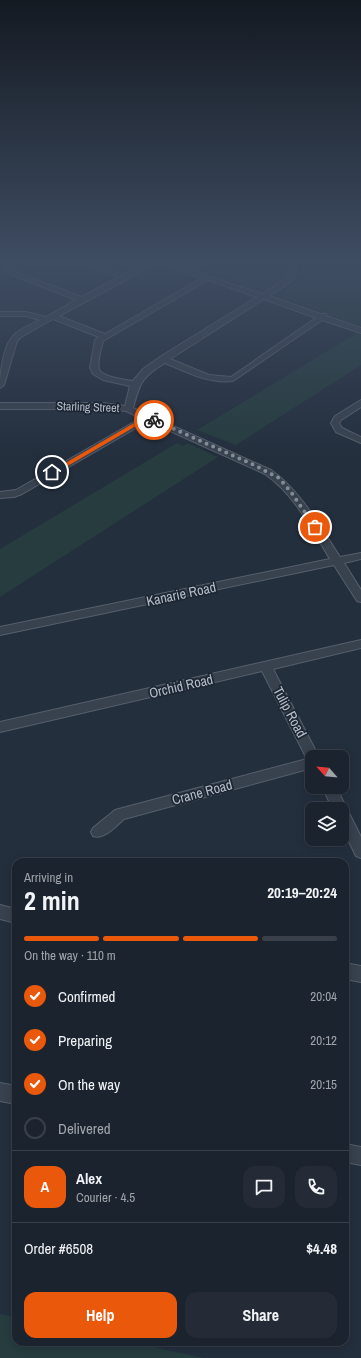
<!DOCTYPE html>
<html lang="en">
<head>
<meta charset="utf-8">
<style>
	body { margin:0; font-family:"Archivo Narrow",sans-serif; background:#242b36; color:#f1f3f6; height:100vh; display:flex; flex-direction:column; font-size:15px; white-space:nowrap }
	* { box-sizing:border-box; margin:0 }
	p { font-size:13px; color:#a0a4aa }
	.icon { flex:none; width:22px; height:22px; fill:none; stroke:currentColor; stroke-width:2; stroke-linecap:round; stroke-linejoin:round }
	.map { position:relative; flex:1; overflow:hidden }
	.side { position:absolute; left:12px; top:858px; width:337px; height:488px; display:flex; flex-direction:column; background:#1b232e; border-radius:12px; box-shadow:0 2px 10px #0003,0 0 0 1px #39404a }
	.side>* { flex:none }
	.needle { width:26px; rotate:297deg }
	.buttons { position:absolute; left:305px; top:750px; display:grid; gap:8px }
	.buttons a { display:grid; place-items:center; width:44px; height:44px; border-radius:8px; background:#1b232e; box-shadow:0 2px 10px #0003,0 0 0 1px #39404a; font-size:20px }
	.pin { position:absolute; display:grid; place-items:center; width:34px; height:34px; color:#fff; margin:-17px; border:2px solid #fff; border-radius:50%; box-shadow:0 1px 4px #0007 }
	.courier { position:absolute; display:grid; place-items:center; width:40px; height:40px; margin:-20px; border:3px solid #ea580c; border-radius:50%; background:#fff; color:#222; box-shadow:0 1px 5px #0007 }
	.summary em { font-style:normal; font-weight:700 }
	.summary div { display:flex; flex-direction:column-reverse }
	.summary { display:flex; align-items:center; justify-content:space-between; height:68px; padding:0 12px }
	h1 { font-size:26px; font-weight:700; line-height:30px }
	.bar { display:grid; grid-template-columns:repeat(4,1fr); gap:6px 4px; align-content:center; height:48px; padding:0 12px }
	.bar i { height:5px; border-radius:3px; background:#39404a }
	.bar .on { background:#ea580c }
	.bar p { grid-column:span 4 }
	.line { display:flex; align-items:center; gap:10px; padding:0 12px; border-top:1px solid #39404a }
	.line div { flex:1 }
	.round { display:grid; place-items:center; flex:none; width:42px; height:42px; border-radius:12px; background:#242b36 }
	ol { padding:0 12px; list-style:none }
	li { display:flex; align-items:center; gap:12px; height:44px }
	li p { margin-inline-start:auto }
	li .icon { padding:4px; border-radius:50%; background:#ea580c; color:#fff; stroke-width:4 }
	li:last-child { color:#a0a4aa }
	li i { width:22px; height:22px; border:2px solid #39404a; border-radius:50% }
	.primary-button { display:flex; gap:8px; margin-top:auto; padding:8px 12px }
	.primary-button a { flex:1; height:46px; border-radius:12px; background:#ea580c; color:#fff; font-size:16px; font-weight:700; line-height:46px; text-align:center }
	.primary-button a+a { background:#242b36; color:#f1f3f6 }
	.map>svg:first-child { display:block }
	.green { fill:#263c3f }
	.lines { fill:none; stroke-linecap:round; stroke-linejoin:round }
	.minor-casing { stroke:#565f6c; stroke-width:2 }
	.minor { fill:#38414e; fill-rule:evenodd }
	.route { fill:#ea580c }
	.done { stroke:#828b98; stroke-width:4; stroke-dasharray:0 7.2 }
	.labels { text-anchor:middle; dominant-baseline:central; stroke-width:3.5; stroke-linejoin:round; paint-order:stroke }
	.far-street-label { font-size:12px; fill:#b4bcc9; stroke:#1d2633 }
	.street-label { font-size:14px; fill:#b4bcc9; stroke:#1d2633 }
</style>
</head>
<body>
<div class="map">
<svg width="361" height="1358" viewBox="0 0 361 1358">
	<rect width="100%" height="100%" fill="#242f3e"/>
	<path class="green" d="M177,262H286L288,272C282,282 270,289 258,291Z
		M302,262H361V327L277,295L298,281L303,272Z
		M357,333L361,334V365L236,445L197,430Z
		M177,443L183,446L187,443L218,457L0,597V549Z
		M0,1314L16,1317V1342H130L204,1358H0Z"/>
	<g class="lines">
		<g class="minor-casing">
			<path id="minor" d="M9,262H16L11,268L12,271L82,297L119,277L76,262H86L124,275L147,263L168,262L262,294L283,280L290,271L289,262H295C302,280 281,288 269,296L321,314H326V316L361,328V333L322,320L233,381C209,384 186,372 165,363C142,377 140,382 133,408L271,470C301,491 320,527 340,557L361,553V559L344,563L361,590V602L357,601L334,565L0,635V627L330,559C312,529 294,494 265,474L148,421L22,494L14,497L0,498V492L16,490L141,418L126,411L103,409H0V403H103L125,406L130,386L103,380L93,374L90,368L95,340L99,337L53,319L21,337L17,341L4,385L0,388C0,373 3,344 15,334C22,328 32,324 40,320L26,316H0V312H26L46,317L76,300L8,273L4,268ZM153,265L167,266L202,278L105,334L59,316ZM208,280L257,297L160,357L143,369L133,381C126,380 101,377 99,369C97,362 101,349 103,341ZM264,299L316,318L231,377L209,375L170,359Z
				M361,400V407L341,420L339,423L342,428L361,437V443L336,432L331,423L335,416Z
				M361,640V648L273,669L319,757H312V768L124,819C116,826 104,840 93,836L91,832L93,828L115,810L307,759L262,671L0,732V722Z
				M322,787H336L361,837V858L356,856L342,827V809H333Z
				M0,905L16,909V923L0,919Z
				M345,963L361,966V982L345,979Z
				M0,1083L16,1086V1104L0,1101Z
				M345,1144L361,1147V1165L345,1162Z"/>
		</g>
		<use href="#minor" class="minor"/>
	</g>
	<linearGradient id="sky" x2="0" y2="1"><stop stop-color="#141a22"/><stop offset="0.58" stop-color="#3f4d63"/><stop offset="1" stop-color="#3f4d63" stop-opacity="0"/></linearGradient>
	<rect width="361" height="452" fill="url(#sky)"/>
	<path class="route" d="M146,416L156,420L154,421L148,419L54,474L50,472Z"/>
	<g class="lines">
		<path class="done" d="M154,420L254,465L279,478L291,492L315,527"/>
	</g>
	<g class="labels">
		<g class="far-street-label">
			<text transform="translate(88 407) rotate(2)">Starling Street</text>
		</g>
		<g class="street-label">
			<text transform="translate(181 594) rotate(-12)">Kanarie Road</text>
			<text transform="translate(181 686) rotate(-13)">Orchid Road</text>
			<text transform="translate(290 712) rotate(62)">Tulip Road</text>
			<text transform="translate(202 792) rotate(-15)">Crane Road</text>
		</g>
	</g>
</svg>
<div class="buttons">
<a><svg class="needle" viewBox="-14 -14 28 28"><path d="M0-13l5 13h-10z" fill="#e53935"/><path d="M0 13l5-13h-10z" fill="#a0a4aa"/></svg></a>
<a><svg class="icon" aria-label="layers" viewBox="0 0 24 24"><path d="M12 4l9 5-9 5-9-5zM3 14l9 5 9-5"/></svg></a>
</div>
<div class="pin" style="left:315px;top:527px;background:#ea580c"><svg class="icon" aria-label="bag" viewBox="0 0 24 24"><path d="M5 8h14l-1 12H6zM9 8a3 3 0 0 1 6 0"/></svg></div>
<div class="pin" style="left:52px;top:472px;background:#1f2937"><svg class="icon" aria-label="home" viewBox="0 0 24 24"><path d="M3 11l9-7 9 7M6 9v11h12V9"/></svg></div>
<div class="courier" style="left:154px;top:420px"><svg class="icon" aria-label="bike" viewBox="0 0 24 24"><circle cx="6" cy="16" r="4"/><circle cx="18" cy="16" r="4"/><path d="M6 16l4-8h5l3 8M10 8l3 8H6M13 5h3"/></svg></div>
<section class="side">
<div class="summary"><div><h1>2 min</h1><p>Arriving in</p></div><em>20:19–20:24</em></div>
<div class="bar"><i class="on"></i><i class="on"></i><i class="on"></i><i></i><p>On the way · 110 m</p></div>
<ol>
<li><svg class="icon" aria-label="check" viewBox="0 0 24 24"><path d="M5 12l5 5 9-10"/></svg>Confirmed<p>20:04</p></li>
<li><svg class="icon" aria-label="check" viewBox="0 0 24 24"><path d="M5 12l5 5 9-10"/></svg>Preparing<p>20:12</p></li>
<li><svg class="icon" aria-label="check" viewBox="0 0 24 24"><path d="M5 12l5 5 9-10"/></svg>On the way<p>20:15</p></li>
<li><i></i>Delivered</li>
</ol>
<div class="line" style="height:72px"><b class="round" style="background:#ea580c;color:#fff">A</b><div><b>Alex</b><p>Courier · 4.5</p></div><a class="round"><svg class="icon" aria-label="chat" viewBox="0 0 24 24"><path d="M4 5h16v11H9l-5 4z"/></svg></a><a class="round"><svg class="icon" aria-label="phone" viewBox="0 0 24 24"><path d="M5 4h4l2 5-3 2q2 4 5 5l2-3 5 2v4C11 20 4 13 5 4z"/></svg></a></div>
<div class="line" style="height:52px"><div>Order #6508</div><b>$4.48</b></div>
<div class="primary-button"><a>Help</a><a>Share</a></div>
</section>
</div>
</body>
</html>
